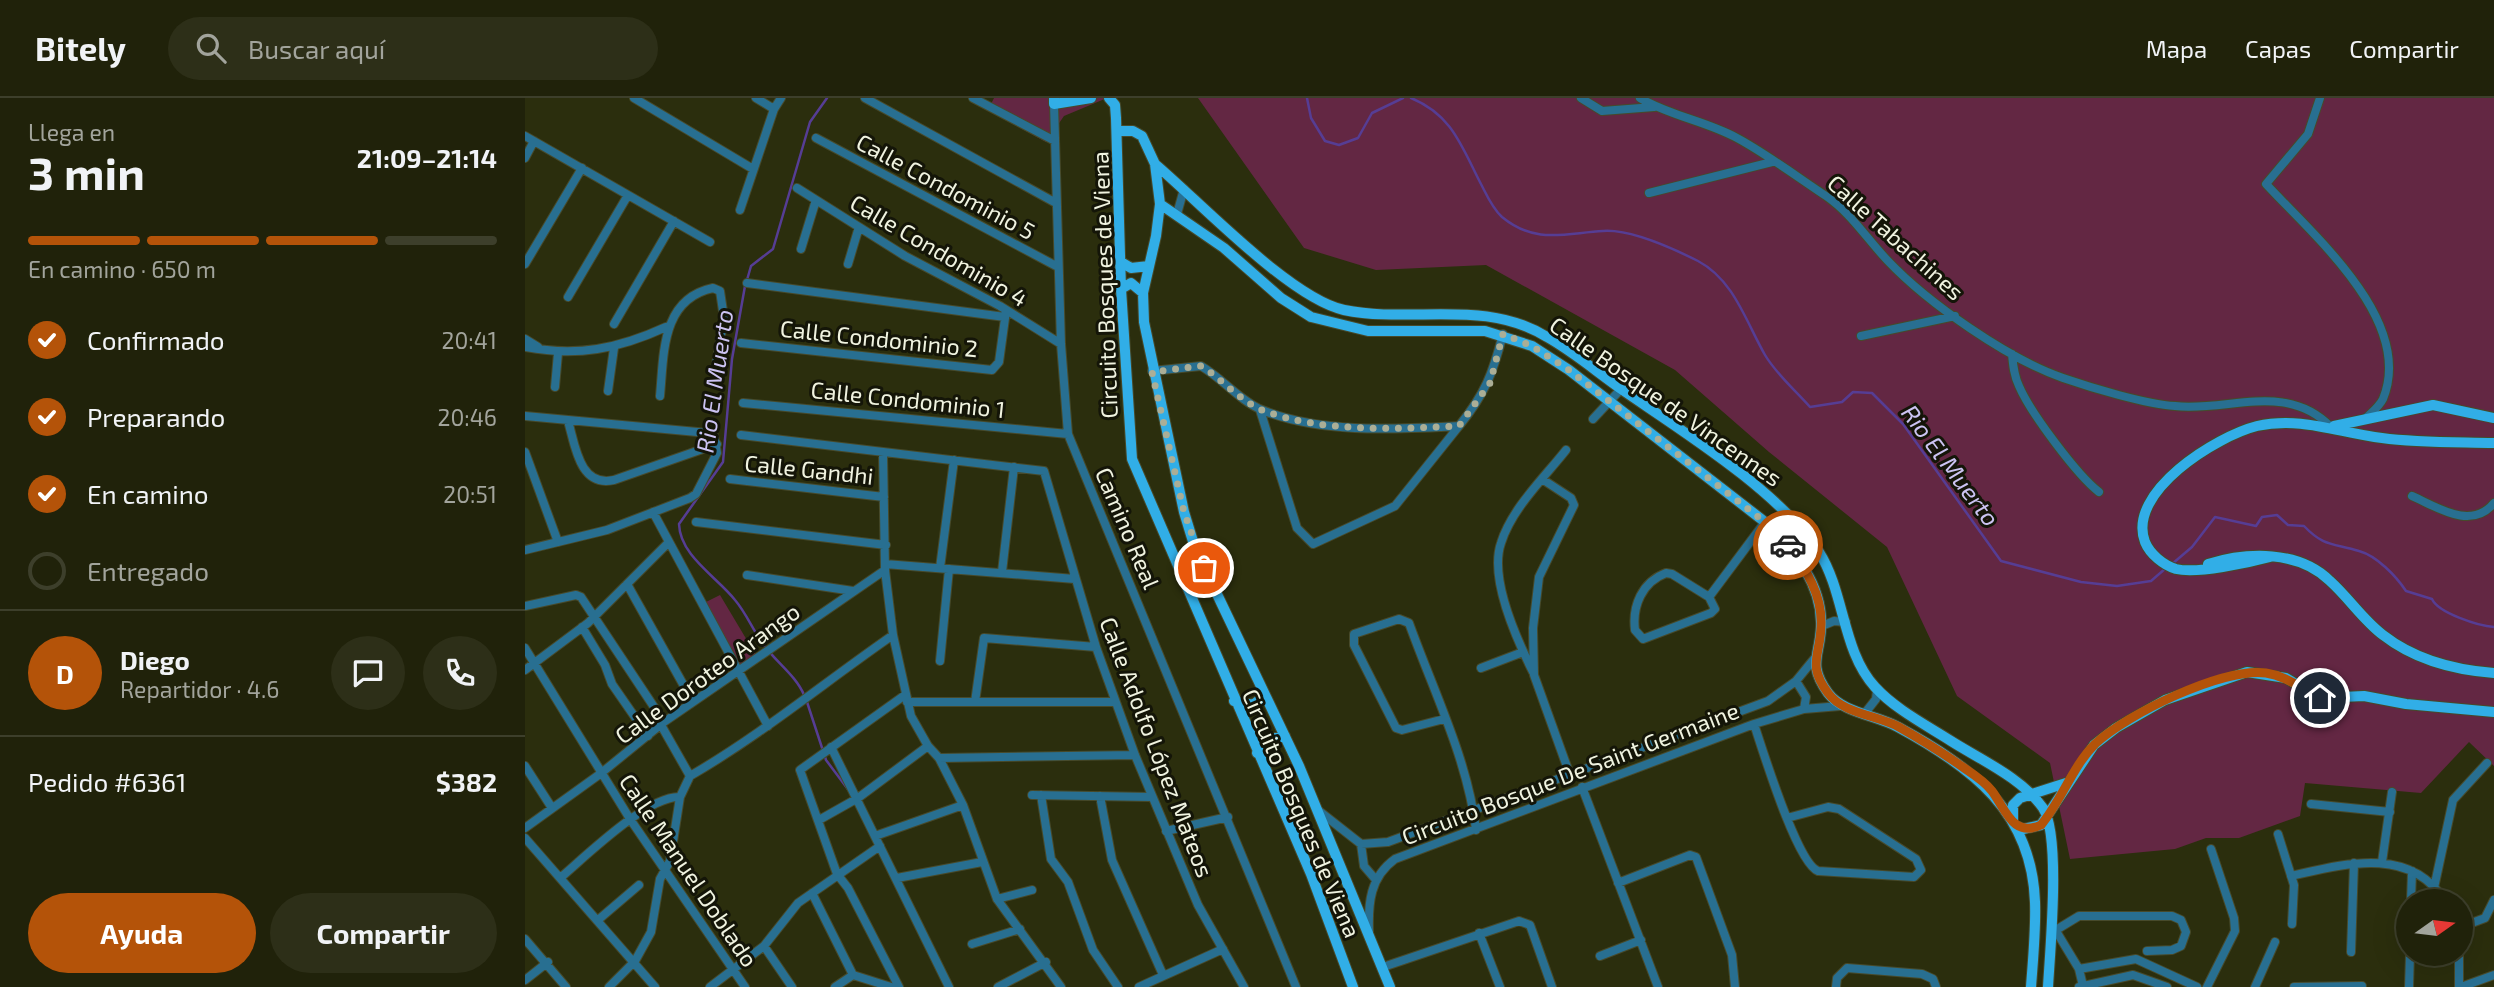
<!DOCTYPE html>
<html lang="es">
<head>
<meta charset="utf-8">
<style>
	body { margin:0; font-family:"Exo 2",sans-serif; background:#2d2f18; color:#f1f3f6; height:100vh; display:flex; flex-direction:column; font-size:26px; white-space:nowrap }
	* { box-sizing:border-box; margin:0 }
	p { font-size:23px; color:#a2a49c }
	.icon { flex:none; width:38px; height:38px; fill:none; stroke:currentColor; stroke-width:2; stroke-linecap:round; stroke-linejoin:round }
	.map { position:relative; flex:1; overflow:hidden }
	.side { display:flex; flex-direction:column; background:#20220a; width:525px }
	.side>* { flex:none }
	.needle { width:46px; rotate:76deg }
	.controls { position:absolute; left:1871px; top:791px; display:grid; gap:14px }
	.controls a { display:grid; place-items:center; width:77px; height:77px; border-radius:50%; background:#20220a; box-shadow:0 7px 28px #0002,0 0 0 2px #3d3f2b; font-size:35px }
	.pin { position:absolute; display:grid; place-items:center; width:60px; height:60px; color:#fff; margin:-30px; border:4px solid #fff; border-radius:50%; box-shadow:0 2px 7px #0007 }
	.courier { position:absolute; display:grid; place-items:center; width:70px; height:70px; margin:-35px; border:5px solid #b45309; border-radius:50%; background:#fff; color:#222; box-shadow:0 2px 9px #0007 }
	.headline em { font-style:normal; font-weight:700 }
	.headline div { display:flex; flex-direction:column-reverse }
	.headline { display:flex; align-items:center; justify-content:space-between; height:119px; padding:0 28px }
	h1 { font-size:46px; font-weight:700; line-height:52px }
	.bar { display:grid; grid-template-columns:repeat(4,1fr); gap:10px 7px; align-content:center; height:84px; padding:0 28px }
	.bar i { height:9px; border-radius:5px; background:#3d3f2b }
	.bar .current { background:#b45309 }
	.bar p { grid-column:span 4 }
	.line { display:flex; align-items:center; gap:18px; padding:0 28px; border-top:2px solid #3d3f2b }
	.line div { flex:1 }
	.round { display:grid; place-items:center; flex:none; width:74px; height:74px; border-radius:37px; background:#2d2f18 }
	ol { padding:0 28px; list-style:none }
	li { display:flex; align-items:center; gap:21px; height:77px }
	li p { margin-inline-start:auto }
	li .icon { padding:7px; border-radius:50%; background:#b45309; color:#fff; stroke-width:4 }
	li:last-child { color:#a2a49c }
	li i { width:38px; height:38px; border:4px solid #3d3f2b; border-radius:50% }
	.action { display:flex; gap:14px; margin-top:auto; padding:14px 28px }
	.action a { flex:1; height:80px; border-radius:42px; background:#b45309; color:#fff; font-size:28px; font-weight:700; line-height:80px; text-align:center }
	.action a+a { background:#2d2f18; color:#f1f3f6 }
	header { display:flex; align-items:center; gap:42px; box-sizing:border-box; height:98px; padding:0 35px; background:#20220a; border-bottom:2px solid #3d3f2b }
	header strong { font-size:33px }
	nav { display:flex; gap:38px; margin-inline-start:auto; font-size:24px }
	.search { width:490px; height:63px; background:#2d2f18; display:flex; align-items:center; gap:18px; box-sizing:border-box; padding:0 24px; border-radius:38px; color:#a2a49c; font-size:26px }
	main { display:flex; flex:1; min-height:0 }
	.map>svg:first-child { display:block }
	.green { fill:#632743 }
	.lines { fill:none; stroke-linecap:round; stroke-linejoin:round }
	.stream { stroke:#563d94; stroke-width:2.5 }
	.minor-casing { stroke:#474a2b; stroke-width:10 }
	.major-casing { stroke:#474a2b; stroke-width:12 }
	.minor { stroke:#286f91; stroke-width:8 }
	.major { stroke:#31aee7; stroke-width:10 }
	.done { stroke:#abae96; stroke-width:7; stroke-dasharray:0 12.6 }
	.route { stroke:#b45309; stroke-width:9 }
	.labels { text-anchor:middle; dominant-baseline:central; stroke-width:6; stroke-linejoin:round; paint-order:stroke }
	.street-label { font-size:23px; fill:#f0f3e0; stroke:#141508 }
	.water-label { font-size:24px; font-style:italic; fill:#ccc3f2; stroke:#141508 }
</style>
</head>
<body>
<header>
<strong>Bitely</strong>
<div class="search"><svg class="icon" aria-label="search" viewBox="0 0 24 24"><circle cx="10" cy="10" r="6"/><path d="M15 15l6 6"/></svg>Buscar aquí</div>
<nav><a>Mapa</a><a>Capas</a><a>Compartir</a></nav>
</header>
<main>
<section class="side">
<div class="headline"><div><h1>3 min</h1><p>Llega en</p></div><em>21:09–21:14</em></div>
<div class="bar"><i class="current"></i><i class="current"></i><i class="current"></i><i></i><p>En camino · 650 m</p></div>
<ol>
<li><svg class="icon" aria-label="check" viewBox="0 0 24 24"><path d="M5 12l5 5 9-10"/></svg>Confirmado<p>20:41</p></li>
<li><svg class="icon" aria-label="check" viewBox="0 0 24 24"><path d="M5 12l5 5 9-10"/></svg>Preparando<p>20:46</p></li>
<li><svg class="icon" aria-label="check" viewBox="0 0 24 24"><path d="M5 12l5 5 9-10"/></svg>En camino<p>20:51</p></li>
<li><i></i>Entregado</li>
</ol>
<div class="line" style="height:126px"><b class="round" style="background:#b45309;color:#fff">D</b><div><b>Diego</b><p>Repartidor · 4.6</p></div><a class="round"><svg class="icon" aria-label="chat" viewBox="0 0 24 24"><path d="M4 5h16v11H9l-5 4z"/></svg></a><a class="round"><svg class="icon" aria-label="phone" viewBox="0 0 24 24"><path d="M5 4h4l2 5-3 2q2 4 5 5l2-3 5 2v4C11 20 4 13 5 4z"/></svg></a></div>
<div class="line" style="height:91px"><div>Pedido #6361</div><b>$382</b></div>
<div class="action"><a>Ayuda</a><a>Compartir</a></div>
</section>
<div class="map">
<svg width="1969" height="889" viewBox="0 0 1969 889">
	<rect width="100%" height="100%" fill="#2b2e0d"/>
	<path class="green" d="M469,0H582L539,18L521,44L463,12Z
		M673,0H1969V668L1944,644L1896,695L1780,685L1775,718L1714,740H1681L1650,751L1545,761L1525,665L1432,598L1362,449L1244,354L1150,272L961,167L851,172L779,150Z
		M195,497L232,559L214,572L177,506Z"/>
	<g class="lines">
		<path class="stream" d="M782,0L786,20L800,43L814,47L833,40L847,15L878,0
			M886,0C928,17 937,50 957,88C962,98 968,111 977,119C1011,147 1040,135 1078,133C1105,131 1149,151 1173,163C1209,182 1221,224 1240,257C1252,277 1270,292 1285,309L1317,304L1328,294L1347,295L1378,326L1476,463L1556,484L1592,488L1626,483L1641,470
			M222,182L226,168L248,151L285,24L302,0
			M220,188L207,261L198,364L154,426C155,458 192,479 210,502C221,515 227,530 236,543C248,562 271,577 279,597
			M1647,466L1667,449L1690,419L1731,428L1737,419L1752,417L1763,427L1779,428C1799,449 1808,445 1834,453C1852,458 1871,478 1881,493L1907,501C1913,515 1954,528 1969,529
			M282,604L301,662L325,694"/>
		<g class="minor-casing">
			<path id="minor" d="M109,0L228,71
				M231,0L249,11
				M340,0L531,105
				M448,0L530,43
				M1056,0L1077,13L1129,9
				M1115,0C1145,18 1181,23 1212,40C1240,55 1274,80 1301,98C1327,116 1341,140 1363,163C1403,205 1483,261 1538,280C1567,290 1620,306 1650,308C1704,314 1761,283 1806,329
				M1795,0L1783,36L1741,86C1788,137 1890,223 1858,301C1854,309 1846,315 1840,321
				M529,6L536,246L543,336L771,889
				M0,38L185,144
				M291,40L533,169
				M0,60L9,43
				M272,90L380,158L475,208L536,246
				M1124,95L1247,64
				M215,112L249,11L256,0
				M652,116L659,91
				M276,151L291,102
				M0,166L57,70
				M323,166L334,129
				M222,185L480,219
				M43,199L103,97
				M89,226L149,123
				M1336,238L1430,218
				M0,241L13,249
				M216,245L467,272L474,264L481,213
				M0,249C52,259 93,251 141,229
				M1487,256C1488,267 1489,278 1494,288C1505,314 1552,377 1574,394
				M627,273L676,268C697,280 715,303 737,312C796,336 872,331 934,328C960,296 968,275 978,236
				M30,289L33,255
				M83,293L89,250
				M135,298C139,256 136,201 188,190L195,193L199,220L190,272
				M218,305L543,336
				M735,312L772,430L788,446L870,408L934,328
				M0,318L183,335L189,338L192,355L171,396L165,400L82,432L0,452
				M1068,321L1096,291
				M43,323C50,346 54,390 89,382L192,346
				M216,337L519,373L571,549L610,657L673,807L719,889
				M0,354L33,444
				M358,354L360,472L368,537L386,618L403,648L414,660L438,707L472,801L536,889
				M205,381L359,399
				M1017,381L1046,400L1049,407L1014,479L1008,530L1009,577L1045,677
				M1887,398C1912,409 1946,433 1969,405
				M128,414L243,628
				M171,424L361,447
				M360,466L550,481
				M415,470L429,362
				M477,474L489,369
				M1141,475L1147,476L1184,499L1190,511L1186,515L1118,541L1110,532C1107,508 1117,484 1141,475Z
				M222,477L328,493
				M102,486L168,604
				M1184,499L1240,424
				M0,508L51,497L56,499L139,624
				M1297,528L1309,523L1321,524
				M57,529L80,567L87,586L123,638
				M0,550L105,721L220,889
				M415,563L424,471
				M956,570L998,554
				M0,572L63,525L144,444
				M1008,574C992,542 964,480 976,445C987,410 1019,380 1041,352
				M1271,583L1281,599L1279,611
				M382,604H590
				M450,604L459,540L571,549
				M1340,615L1351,601L1352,592
				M919,621L877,632L871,630L829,547V536L874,521L884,525C908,592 943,662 951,732
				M1229,626C1238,653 1272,765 1293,773L1389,779L1396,772L1391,761L1314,711L1303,709L1262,720
				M136,627L165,678
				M306,649L424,889
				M414,660L610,657
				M0,668L27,710
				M165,678C236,637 300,584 368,537
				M1057,689L1133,889
				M507,697L627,699
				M516,697L526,761L543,784L568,852L593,889
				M575,698L587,762L638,877
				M1786,706L1865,714
				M794,713L836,746L863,744L1243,603L1271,583L1289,561
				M294,722L333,700L403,648
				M0,730L75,676L139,624L360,472
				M641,733L703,719
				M1753,736L1769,787L1767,826
				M350,738L438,707
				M0,740L130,889
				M836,746L839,768L851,782
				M1857,764L1867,694
				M1766,778C1819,766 1885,747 1920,803
				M35,780C60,759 123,697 155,699
				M372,780L457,764
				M1093,785L1165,757L1171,759L1207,857L1210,889
				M1909,790L1928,702L1962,665
				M287,795L328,877
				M472,801L507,792
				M1886,803L1887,773
				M73,822L114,787
				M1528,828L1554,871L1558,888
				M1936,829L1960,820L1969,802
				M1531,832L1554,818H1647L1656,822L1661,834L1656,848L1647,852L1622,853
				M844,834C843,805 845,779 870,761L1229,626L1279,611L1315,608
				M954,835L975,889
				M0,841L41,889
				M447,846L495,831
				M239,848L267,889
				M1826,854L1829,765
				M1934,856V889
				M1075,858L1116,842
				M858,869L994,823L1005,827L1027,889
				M1554,871L1611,861L1672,889
				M0,882L23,864
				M84,889L110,863L126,834L135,781L145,763L155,699L165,678
				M185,889L239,848L273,805L355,748
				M310,889L328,877L366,889
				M374,889L323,790L312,776L275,672L380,597
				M473,889L521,864
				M614,889L698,851
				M1311,889L1312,880L1322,870L1397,876L1408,881L1411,889
				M1554,889L1608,877L1642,889
				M1682,889L1710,833L1709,820L1686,751
				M1730,889L1750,844
				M1769,889L1837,888
				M1884,889L1885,856
				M1936,889L1969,877"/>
		</g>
		<g class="major-casing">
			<path id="major" d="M529,0V6L566,0
				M584,0L590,7L591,20L596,191L607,361L786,776L828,889
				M592,33H608L617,38L630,66L635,106L631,138L618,195L619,224L659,414L670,450L774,668L865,889
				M630,66C675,104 765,200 819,212C888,226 959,200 1022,239C1049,254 1073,275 1099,293C1159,334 1255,394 1294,454C1320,495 1317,553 1350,589C1370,611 1401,627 1426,643C1456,662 1497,680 1518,710C1536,737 1525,853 1523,889
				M635,106L699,150L756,200L786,219L843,233H960L1007,248L1044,272L1240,424C1269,453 1298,486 1296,529C1295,558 1282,566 1303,595C1318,615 1351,617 1373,629C1447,669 1507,714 1510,804C1511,832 1508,861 1506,889
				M596,164L606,170L624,168
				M596,191L606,185L618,195
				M1809,328L1908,307L1969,320
				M1745,459C1723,465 1672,476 1651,471C1638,467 1625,456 1620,444C1601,394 1692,338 1732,328C1776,318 1814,335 1857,340C1894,345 1932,344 1969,345
				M1683,466C1722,454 1774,452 1805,483C1824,500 1838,522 1858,537C1890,562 1929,572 1969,575
				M709,603L728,607L740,597
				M732,655L742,641L760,638
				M1488,724V707L1495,700L1541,685
				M1489,727L1498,731L1516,727L1569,647L1591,630L1640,602L1722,574L1761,580L1795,600L1839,598L1881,606L1969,614"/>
		</g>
		<use href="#minor" class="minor"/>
		<use href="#major" class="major"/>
	</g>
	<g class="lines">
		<path class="done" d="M679,470L659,414L627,274L676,268C696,280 715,303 737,312C796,335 872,331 934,328L965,285L978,236L1007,248L1044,272L1240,424L1263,447"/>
		<path class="route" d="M1263,447C1281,471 1298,498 1296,529C1295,558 1282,567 1303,595C1318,616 1352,617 1374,629C1397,642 1421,657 1442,672C1451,678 1461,685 1467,693C1481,712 1488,740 1516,727C1537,702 1547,669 1570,646C1602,616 1698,569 1741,575C1762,578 1776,591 1795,600"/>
	</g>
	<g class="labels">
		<g class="street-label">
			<text transform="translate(421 88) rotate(28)">Calle Condominio 5</text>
			<text transform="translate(1371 139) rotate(42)">Calle Tabachines</text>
			<text transform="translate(414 152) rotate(30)">Calle Condominio 4</text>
			<text transform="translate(579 187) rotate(-92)">Circuito Bosques de Viena</text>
			<text transform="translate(354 240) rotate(6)">Calle Condominio 2</text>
			<text transform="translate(383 301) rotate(6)">Calle Condominio 1</text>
			<text transform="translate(1141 303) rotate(35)">Calle Bosque de Vincennes</text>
			<text transform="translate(284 371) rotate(6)">Calle Gandhi</text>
			<text transform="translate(603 430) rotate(67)">Camino Real</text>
			<text transform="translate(182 575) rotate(-36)">Calle Doroteo Arango</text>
			<text transform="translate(632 649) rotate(69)">Calle Adolfo López Mateos</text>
			<text transform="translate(1045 675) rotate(-21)">Circuito Bosque De Saint Germaine</text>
			<text transform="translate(777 715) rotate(67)">Circuito Bosques de Viena</text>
			<text transform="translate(164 772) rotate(56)">Calle Manuel Doblado</text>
		</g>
		<g class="water-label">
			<text transform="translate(189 283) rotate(-82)">Rio El Muerto</text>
			<text transform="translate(1426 367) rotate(53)">Rio El Muerto</text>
		</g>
	</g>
</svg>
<div class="controls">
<a><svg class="needle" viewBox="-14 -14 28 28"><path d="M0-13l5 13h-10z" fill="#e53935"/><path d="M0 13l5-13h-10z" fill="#a2a49c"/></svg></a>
</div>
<div class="pin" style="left:679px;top:470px;background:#ea580c"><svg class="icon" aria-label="bag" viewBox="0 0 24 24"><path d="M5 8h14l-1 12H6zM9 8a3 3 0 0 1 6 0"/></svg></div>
<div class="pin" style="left:1795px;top:600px;background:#1f2937"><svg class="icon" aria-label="home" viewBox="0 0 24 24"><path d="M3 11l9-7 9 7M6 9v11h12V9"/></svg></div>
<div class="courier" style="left:1263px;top:447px"><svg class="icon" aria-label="car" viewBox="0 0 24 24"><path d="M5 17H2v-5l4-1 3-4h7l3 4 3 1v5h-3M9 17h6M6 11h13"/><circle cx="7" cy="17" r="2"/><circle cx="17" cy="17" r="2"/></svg></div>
</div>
</main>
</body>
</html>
